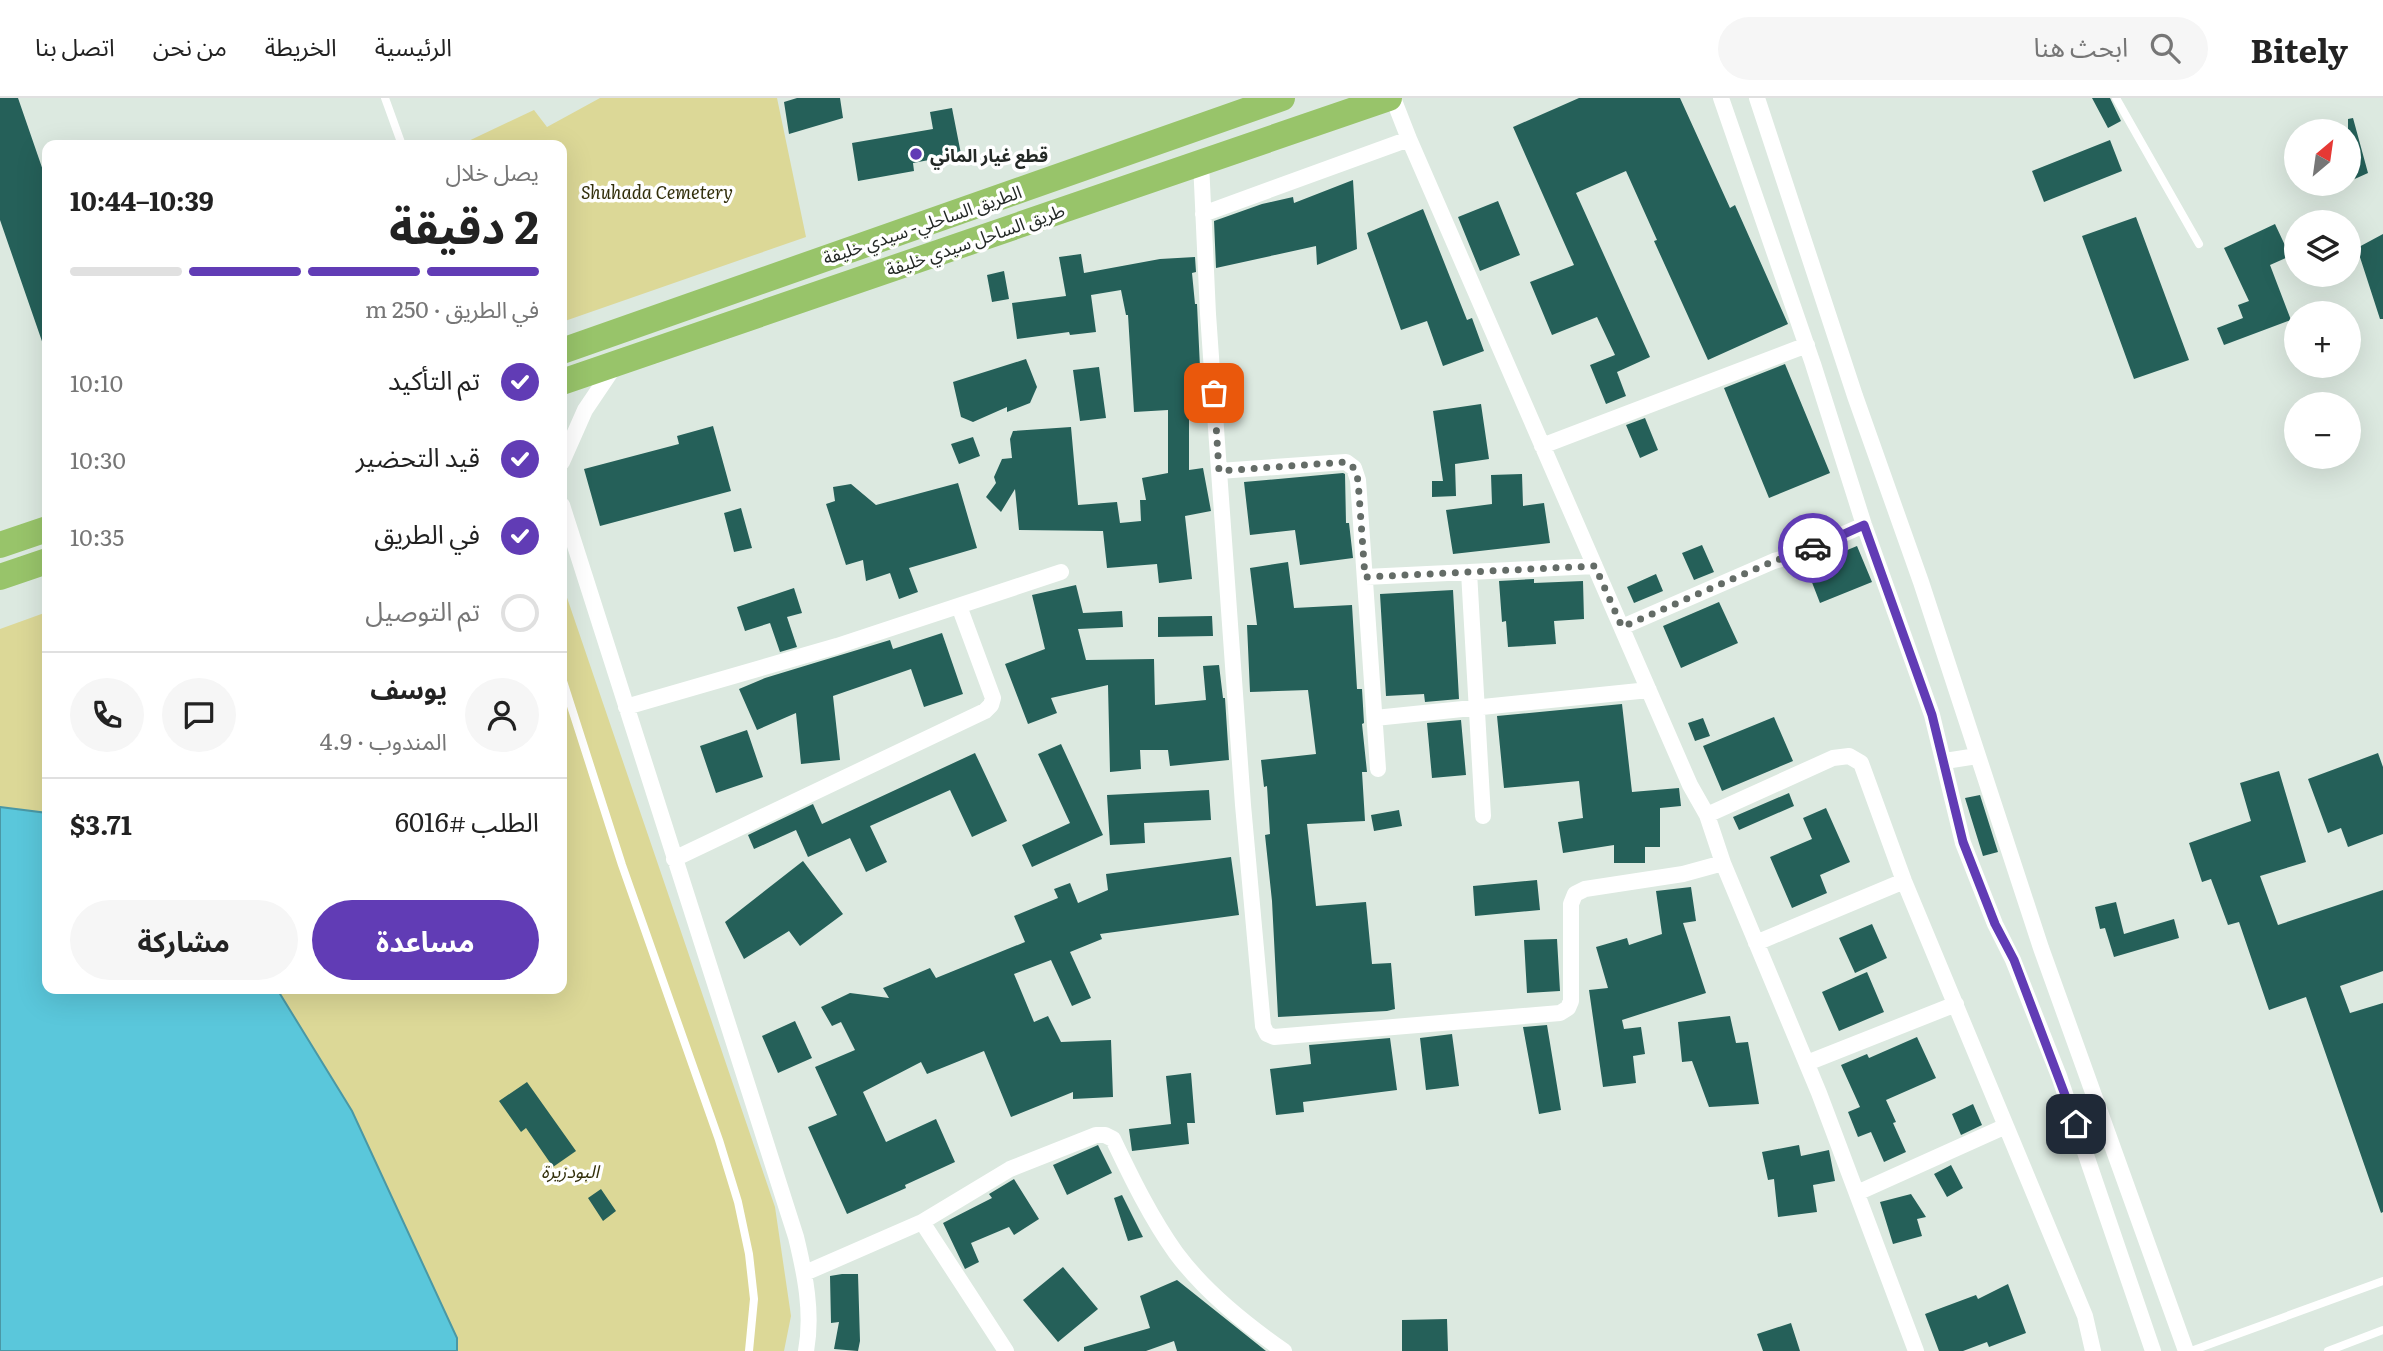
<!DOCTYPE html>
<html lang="ar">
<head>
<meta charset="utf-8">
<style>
	body { margin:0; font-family:Literata,"Noto Sans Arabic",serif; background:#f6f6f6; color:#222; direction:rtl; height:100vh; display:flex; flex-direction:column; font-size:26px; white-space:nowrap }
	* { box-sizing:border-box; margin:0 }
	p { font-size:23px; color:#767676 }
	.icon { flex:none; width:38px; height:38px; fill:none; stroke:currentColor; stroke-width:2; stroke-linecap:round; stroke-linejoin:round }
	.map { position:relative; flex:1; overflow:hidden; direction:ltr }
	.sheet { position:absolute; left:42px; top:42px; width:525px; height:854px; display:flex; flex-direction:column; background:#fff; border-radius:14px; box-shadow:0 7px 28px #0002; direction:rtl }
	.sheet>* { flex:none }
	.needle { width:46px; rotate:29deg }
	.buttons { position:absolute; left:2284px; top:21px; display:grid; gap:14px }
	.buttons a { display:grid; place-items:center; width:77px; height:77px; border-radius:50%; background:#fff; box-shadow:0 7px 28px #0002; font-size:35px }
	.pin { position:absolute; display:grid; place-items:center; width:60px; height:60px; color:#fff; margin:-30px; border-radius:14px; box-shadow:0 4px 10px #0006 }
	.courier { position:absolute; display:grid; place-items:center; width:70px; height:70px; margin:-35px; border:5px solid #613cb5; border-radius:50%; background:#fff; color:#222; box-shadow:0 2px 9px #0007 }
	.head em { font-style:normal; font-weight:700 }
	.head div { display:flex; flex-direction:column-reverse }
	.head { display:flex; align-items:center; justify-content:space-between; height:119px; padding:0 28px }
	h1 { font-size:46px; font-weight:700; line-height:52px }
	.bar { display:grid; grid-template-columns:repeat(4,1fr); gap:10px 7px; align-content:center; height:84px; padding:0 28px }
	.bar i { height:9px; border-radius:5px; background:#e0e0e0 }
	.bar .selected { background:#613cb5 }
	.bar p { grid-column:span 4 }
	.line { display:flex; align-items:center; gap:18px; padding:0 28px; border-top:2px solid #e0e0e0 }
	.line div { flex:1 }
	.round { display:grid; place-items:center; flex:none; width:74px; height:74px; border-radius:37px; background:#f6f6f6 }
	ol { padding:0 28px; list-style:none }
	li { display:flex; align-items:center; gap:21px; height:77px }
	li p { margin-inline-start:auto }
	li .icon { padding:7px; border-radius:50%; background:#613cb5; color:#fff; stroke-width:4 }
	li:last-child { color:#767676 }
	li i { width:38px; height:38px; border:4px solid #e0e0e0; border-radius:50% }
	.primary-button { display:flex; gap:14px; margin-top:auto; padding:14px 28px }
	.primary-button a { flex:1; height:80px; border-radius:42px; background:#613cb5; color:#fff; font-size:28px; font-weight:700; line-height:80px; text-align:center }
	.primary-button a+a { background:#f6f6f6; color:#222 }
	header { display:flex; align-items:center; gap:42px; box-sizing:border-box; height:98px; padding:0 35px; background:#fff; border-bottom:2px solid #e0e0e0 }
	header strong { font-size:33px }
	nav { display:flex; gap:38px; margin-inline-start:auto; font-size:24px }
	.search { width:490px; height:63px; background:#f6f6f6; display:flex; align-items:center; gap:18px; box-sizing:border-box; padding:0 24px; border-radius:38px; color:#767676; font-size:26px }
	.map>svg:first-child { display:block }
	.green { fill:#dcd897 }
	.water { fill:#5ac7db; stroke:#4a98a5; stroke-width:2 }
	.building { fill:#256059 }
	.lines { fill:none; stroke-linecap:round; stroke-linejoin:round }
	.service { stroke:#fff; stroke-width:8 }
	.minor { stroke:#fff; stroke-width:16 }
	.trunk { stroke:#98c46a; stroke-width:26 }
	.done { stroke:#646c67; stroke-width:7; stroke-dasharray:0 12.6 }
	.route { stroke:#613cb5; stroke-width:9 }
	.poi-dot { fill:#613cb5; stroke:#fff; stroke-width:2.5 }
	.labels { text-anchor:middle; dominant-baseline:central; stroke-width:7; stroke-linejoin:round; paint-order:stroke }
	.poi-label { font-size:18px; font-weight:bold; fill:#242926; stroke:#fff; text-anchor:start }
	.park-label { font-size:18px; font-style:italic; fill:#322f0b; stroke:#fff }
	.street-label { font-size:18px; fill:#242926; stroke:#fff }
</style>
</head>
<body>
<header>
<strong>Bitely</strong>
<div class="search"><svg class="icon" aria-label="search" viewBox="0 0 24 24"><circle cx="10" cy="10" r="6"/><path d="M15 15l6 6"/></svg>ابحث هنا</div>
<nav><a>الرئيسية</a><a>الخريطة</a><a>من نحن</a><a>اتصل بنا</a></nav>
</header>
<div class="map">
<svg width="2383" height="1253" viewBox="0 0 2383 1253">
	<rect width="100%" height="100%" fill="#dce9e0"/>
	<path class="green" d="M600,0H777L806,139L562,224V47H460L534,12L547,29Z
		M562,485L775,1109L791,1218L784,1253H0V531L47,514V891H562Z"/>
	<path class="water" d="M0,709L47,715V891H277L352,1013L457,1240V1253H0Z"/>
	<path class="building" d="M0,0H18L47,84V252H45L0,122Z
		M797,0H840L843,20L789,36L784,4Z
		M1579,0H1680L1730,110L1735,107L1788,226L1708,262L1654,143L1657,142L1626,73L1576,95L1650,259L1617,274L1626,298L1606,306L1590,267L1615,257L1597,219L1552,237L1530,184L1574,167L1513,29Z
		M2092,0H2110L2121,23L2108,30Z
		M952,10L961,56L913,65L914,73L858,83L852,45L933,31L930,14Z
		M2353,20L2368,75L2348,84V21Z
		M2110,42L2122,73L2044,104L2032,73Z
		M1353,82L1357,151L1317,167L1316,148L1216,170L1214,123L1262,106L1293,99L1294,105Z
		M1498,103L1520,157L1480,173L1458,119Z
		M1423,111L1467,222L1472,220L1484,253L1443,268L1427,223L1401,232L1367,135Z
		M2136,119L2189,262L2134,281L2082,138Z
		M2275,126L2290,158L2270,167L2291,222L2224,247L2217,230L2243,220L2238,207L2249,203L2224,150Z
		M2383,136V221H2380L2357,150Z
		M1081,156L1084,175L1160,161L1195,159L1196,174L1192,175L1195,206H1197L1202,312H1189V372L1203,370L1211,413L1185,418L1192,481L1159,485L1157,466L1107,470L1103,433L1019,432L1015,391L1001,414L986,399L996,385L994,379L1002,361L1012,360L1010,341L1013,333L1071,329L1078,407L1117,404L1120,425L1141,423L1140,402H1146L1142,380L1168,375V312L1134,314L1128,217H1126L1121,192L1091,197L1096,234L1070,237L1069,234L1017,241L1012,205L1066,198L1059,159Z
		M1004,173L1009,201L992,204L987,177Z
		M1026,261L1037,289L1030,305L1007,314V309L973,324L961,319L953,284Z
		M1785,266L1830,375L1769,400L1724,290Z
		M1099,269L1106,320L1080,323L1073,272Z
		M1481,306L1489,361L1455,366L1456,398L1432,399V383H1443L1433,313Z
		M1645,320L1658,352L1640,360L1626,327Z
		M713,328L731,393L600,428L584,371L679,346L677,338Z
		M973,339L980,358L959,366L951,346Z
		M1343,375L1345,376L1346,425H1349L1353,460L1300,467L1295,432L1250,437L1244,384Z
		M1522,376L1523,408L1544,405L1550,445L1453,456L1446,412L1492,406L1491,377Z
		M958,385L977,450L909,470L918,494L899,501L890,475L866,483L863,462L846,467L826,406L835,403L833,389L851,386L876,407Z
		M741,410L752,450L734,454L724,415Z
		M1702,447L1714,474L1694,482L1682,455Z
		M1857,448L1872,484L1820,505L1806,469Z
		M1288,464L1294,510L1352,507L1357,591H1362L1364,625L1362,626L1367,674H1362L1365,723L1307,726L1316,808L1366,804L1372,866L1391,865L1395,911L1387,913L1278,919L1272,803L1265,737L1270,736L1267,688L1264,689L1261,662L1316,656L1308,592L1250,594L1247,527H1257L1250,470Z
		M1656,476L1663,493L1634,505L1627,489Z
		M1534,481V485L1583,483L1584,521L1554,523L1556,546L1508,549L1506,523L1502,524L1499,483Z
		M1076,487L1083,515L1122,513L1123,529L1078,531L1086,562L1154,561L1155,607L1206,602L1203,568L1219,567L1223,600H1225L1229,662L1170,668L1168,652H1140L1141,671L1110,674L1108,587L1051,600L1057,615L1028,626L1005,566L1045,551L1032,497Z
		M794,490L802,515L787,519L797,549L780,554L770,525L745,533L737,509Z
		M1453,492L1459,601L1425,604L1424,596L1386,598L1380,496Z
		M1719,504L1738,545L1681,570L1663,528Z
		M1212,518L1213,538L1158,539V519Z
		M942,535L963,596L924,609L911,571L833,598L840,662L801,666L796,615L757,632L739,591L765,580L890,542L893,551Z
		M1622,606L1632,694L1679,690L1681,708L1660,710V749H1645V765H1614V747L1563,755L1558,724L1583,720L1579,683L1504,690L1497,618Z
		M1774,619L1793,663L1722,693L1703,648Z
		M1703,620L1710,638L1695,643L1688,625Z
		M1461,622L1466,677L1432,680L1427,625Z
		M747,632L763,679L716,695L700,648Z
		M1061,646L1103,737L1032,769L1022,747L1070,725L1038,656Z
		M975,655L1007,723L972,739L950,692L870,728L887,764L866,774L850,740L808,759L796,732L754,751L748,737L813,706L822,726Z
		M2378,655L2383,669V736L2348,749L2341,730L2328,735L2308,681Z
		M2279,673L2306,764L2260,778L2278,827L2383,792V873L2340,888L2350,915L2383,905V1114L2381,1115L2306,899L2269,912L2239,824L2228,827L2211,781L2202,784L2189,745L2251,723L2240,685Z
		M1209,692L1211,722L1144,725L1145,745L1110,747L1107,697Z
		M1789,695L1794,708L1739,732L1733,719Z
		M1980,697L1998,754L1983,758L1965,700Z
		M1826,710L1850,764L1820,777L1827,795L1792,810L1770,759L1812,741L1803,720Z
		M1399,712L1402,728L1374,733L1371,717Z
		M1231,759L1239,817L1100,836L1102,841L1070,854L1091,900L1072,908L1051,862L1014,876L1034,924L1048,918L1061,944L1111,942L1113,999L1073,1001V994L1011,1019L984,953L927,976L921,964L863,994L886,1044L936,1021L955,1064L905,1087L906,1090L847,1116L808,1029L837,1017L815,969L855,952L841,924L832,928L821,909L850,895L889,900L883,890L930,870L936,880L1025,844L1014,818L1058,800L1054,791L1070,785L1078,805L1108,792L1106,776Z
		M803,763L843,816L800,848L789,833L744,861L725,824Z
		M1537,782L1540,812L1475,818L1473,788Z
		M1691,789L1696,823L1683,825L1706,895L1622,922L1624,931L1641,929L1645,956L1633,958L1636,985L1603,989L1589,892L1608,890L1596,849L1627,840L1629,847L1662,836L1656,793Z
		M2116,804L2124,836L2174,821L2179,840L2114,859L2105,830L2100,831L2095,809Z
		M1872,826L1887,860L1855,875L1839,840Z
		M1557,841L1560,893L1527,895L1524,842Z
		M1867,874L1884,914L1839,933L1822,894Z
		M1730,918L1736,945L1748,944L1759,1006L1709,1009L1692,963L1682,964L1678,924Z
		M795,923L812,960L778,975L762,938Z
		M1547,927L1561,1012L1539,1016L1523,929Z
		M1452,936L1459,988L1426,992L1420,940Z
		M1917,939L1936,980L1886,1002L1896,1024L1893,1025L1906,1054L1884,1064L1871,1034L1858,1039L1848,1014L1860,1009L1841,967L1867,956L1869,960Z
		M1390,940L1397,992L1303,1004L1304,1014L1276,1017L1270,971L1311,966L1309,947Z
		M1191,975L1195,1025H1187L1189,1046L1132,1053L1129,1031L1171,1026L1166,978Z
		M527,984L576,1053L553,1069L526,1030L521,1034L499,1003Z
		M1973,1006L1982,1027L1961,1037L1952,1016Z
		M1098,1047L1112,1075L1067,1097L1053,1067Z
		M1799,1047L1801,1058L1829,1052L1835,1083L1813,1087L1817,1114L1778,1119L1774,1081L1768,1082L1762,1054Z
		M1951,1067L1963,1090L1947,1099L1934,1076Z
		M1014,1081L1039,1121L1014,1137L1009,1129L971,1145L979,1164L965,1171L943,1125L992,1100L989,1096Z
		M601,1091L616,1113L603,1123L588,1100Z
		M1911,1096L1926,1119L1917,1121L1922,1138L1893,1146L1880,1104Z
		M1122,1097L1143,1139L1128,1143L1114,1100Z
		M1063,1169L1098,1211L1058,1244L1023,1202Z
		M842,1176H858L860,1243L858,1253L834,1251L839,1224L831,1225L830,1178Z
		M1177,1182L1266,1253H1177L1174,1243L1146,1253H1084V1249L1150,1230L1140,1198Z
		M2008,1186L2026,1235L1989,1249L1987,1244L1963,1253H1939L1925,1216L1976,1197L1978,1201Z
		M1447,1221L1448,1253H1402V1222Z
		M1791,1225L1800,1253H1763L1757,1236Z"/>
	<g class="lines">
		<path class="service" d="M385,0L402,47
			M2116,0L2199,146
			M562,580L622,767L719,1042L738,1104L749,1156L754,1201L749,1253
			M2191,1253L2383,1183
			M2328,1253L2383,1232"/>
		<path class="minor" d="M1393,0L1409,41
			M1721,0L1813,266L1864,427L1932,617L1963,745L1995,826L2013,862L2059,978L2153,1253
			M1757,0L1855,298L1921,484L2041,850L2186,1253
			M1201,64L1208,216L1219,373L1243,707L1263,928L1267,936L1274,939L1560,915L1568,910L1571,903V806L1575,796L1585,791L1683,776L1723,765
			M1203,116L1409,41L1690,687L1707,717L1723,765L1819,995L1916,1253
			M1542,348L1807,247
			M562,364L585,312L616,266
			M1219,373L1346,364L1354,370L1358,382L1378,671
			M562,407L796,1139C805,1176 813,1215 806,1253
			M1469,474L1483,718
			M1365,479L1595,468
			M1622,529L1774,463L1798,456L1864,427
			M626,609L837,548L1061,474
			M1375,620L1649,592
			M1945,663L1977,658
			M1707,717L1833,660L1849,658L1861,665L1904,783L2085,1218L2093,1253
			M674,761L985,613L991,607L993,600L959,508
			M1756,845L1904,783
			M1807,965L1956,906
			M1857,1095L2006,1028
			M922,1124L1006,1253
			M805,1175L922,1124L1010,1071L1096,1037H1105L1113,1041C1131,1079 1151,1120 1176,1155C1205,1194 1245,1226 1284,1253"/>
		<path class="trunk" d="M562,253L1282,0
			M562,284L1389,0
			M0,447L47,431
			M0,479L47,463"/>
	</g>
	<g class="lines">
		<path class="done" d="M1214,295L1219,373L1346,364L1354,370L1358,382L1365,479L1595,468L1622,529L1774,463L1813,450"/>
		<path class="route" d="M1813,450L1864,427L1932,617L1963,744L1995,826L2014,862L2076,1026"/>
	</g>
	<circle class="poi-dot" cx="916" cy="56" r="7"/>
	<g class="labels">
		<g class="poi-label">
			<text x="930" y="56">قطع غيار الماني</text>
		</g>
		<g class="park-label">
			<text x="657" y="93">Shuhada Cemetery</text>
			<text x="570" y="1072">البودزيرة</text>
		</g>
		<g class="street-label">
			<text transform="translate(922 126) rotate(-19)">الطريق الساحلي- سيدي خليفة</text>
			<text transform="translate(975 141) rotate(-19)">طريق الساحل سيدي خليفة</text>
		</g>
	</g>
</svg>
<div class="buttons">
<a><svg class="needle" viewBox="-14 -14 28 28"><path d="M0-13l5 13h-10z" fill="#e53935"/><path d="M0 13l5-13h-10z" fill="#767676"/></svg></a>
<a><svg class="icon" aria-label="layers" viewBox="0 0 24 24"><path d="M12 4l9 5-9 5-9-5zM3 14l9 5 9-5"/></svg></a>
<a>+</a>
<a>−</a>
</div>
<div class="pin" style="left:1214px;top:295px;background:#ea580c"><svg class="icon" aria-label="bag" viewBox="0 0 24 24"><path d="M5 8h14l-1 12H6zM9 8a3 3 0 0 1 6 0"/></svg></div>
<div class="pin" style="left:2076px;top:1026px;background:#1f2937"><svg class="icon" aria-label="home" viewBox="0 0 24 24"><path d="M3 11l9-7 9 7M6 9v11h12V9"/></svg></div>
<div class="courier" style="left:1813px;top:450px"><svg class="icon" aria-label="car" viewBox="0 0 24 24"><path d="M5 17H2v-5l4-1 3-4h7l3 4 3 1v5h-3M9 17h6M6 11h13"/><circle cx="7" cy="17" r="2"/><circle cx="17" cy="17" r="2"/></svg></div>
<section class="sheet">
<div class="head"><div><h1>2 دقيقة</h1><p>يصل خلال</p></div><em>10:39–10:44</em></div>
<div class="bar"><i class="selected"></i><i class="selected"></i><i class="selected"></i><i></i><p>في الطريق · 250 m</p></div>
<ol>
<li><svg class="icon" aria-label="check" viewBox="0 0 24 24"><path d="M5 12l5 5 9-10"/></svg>تم التأكيد<p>10:10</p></li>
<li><svg class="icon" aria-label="check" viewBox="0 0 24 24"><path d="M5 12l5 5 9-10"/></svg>قيد التحضير<p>10:30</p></li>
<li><svg class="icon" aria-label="check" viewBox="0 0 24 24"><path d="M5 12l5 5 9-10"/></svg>في الطريق<p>10:35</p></li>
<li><i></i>تم التوصيل</li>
</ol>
<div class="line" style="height:126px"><a class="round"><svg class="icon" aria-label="person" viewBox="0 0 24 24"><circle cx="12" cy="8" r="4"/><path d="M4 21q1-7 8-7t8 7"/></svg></a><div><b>يوسف</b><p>المندوب · 4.9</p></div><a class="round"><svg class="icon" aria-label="chat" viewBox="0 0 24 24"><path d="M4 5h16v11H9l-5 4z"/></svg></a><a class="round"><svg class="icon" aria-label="phone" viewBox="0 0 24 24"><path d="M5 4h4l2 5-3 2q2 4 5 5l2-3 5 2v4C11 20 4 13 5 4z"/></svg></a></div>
<div class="line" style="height:91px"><div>الطلب #6016</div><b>$3.71</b></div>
<div class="primary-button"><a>مساعدة</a><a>مشاركة</a></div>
</section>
</div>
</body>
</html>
